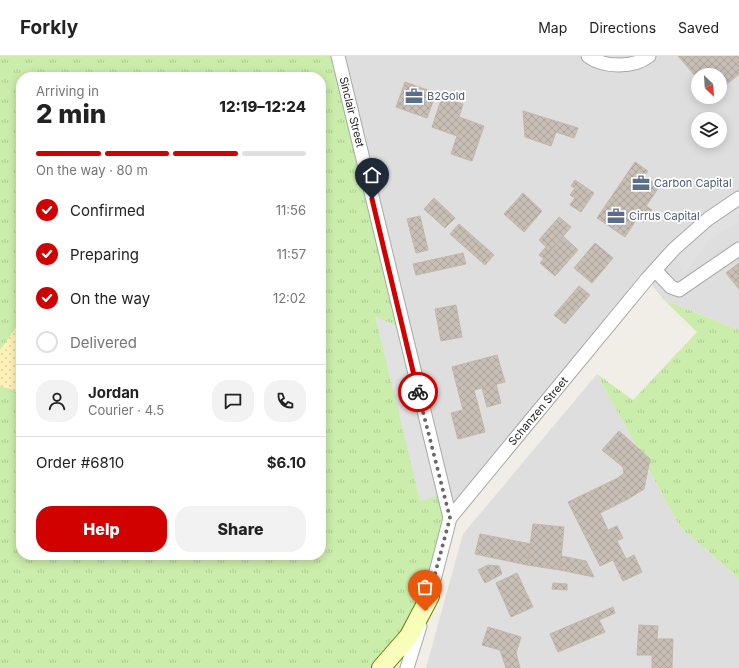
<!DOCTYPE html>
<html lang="en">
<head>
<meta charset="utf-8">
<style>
	body { margin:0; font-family:Inter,sans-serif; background:#f2f2f2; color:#222; height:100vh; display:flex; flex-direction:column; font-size:15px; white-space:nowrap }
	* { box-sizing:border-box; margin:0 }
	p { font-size:13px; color:#767676 }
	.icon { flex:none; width:22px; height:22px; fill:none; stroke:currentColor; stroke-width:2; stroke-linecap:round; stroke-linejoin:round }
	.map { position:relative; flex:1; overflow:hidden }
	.side { position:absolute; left:16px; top:16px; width:310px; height:488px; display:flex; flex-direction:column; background:#fff; border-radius:16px; box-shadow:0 2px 10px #0003 }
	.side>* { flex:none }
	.needle { width:26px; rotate:155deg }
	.controls { position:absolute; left:691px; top:12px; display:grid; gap:8px }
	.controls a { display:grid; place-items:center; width:36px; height:36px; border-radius:50%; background:#fff; box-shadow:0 2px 10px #0003; font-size:20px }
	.pin { position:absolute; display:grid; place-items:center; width:34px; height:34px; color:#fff; margin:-41px -17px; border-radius:50% 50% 50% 0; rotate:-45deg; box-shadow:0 0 4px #0007 }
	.pin .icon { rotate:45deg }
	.courier { position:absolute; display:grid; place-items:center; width:40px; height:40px; margin:-20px; border:3px solid #d10100; border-radius:50%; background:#fff; color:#222; box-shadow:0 1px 5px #0007 }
	.headline em { font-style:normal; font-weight:800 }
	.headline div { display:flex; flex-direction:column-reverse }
	.headline { display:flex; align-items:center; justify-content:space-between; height:68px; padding:0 20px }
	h1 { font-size:26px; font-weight:800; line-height:30px }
	.bar { display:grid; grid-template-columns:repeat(4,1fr); gap:6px 4px; align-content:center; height:48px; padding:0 20px }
	.bar i { height:5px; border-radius:3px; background:#e0e0e0 }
	.bar .current { background:#d10100 }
	.bar p { grid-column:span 4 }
	.line { display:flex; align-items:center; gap:10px; padding:0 20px; border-top:1px solid #e0e0e0 }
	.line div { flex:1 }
	.round { display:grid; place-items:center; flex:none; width:42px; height:42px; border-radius:16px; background:#f2f2f2 }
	ol { padding:0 20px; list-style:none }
	li { display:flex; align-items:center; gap:12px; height:44px }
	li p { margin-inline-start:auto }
	li .icon { padding:4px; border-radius:50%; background:#d10100; color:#fff; stroke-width:4 }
	li:last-child { color:#767676 }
	li i { width:22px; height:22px; border:2px solid #e0e0e0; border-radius:50% }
	.action { display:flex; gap:8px; margin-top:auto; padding:8px 20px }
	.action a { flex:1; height:46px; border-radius:16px; background:#d10100; color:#fff; font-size:16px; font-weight:800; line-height:46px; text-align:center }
	.action a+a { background:#f2f2f2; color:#222 }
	header { display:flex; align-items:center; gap:24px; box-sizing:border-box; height:56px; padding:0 20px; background:#fff; border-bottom:1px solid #e0e0e0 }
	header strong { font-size:19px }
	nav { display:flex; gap:22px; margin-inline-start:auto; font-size:14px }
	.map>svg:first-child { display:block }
	.residential { fill:#dfdede; fill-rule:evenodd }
	.grass { fill:url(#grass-tufts) }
	.sand { fill:url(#sand-dots) }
	.parking { fill:#e1e1e1 }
	.building { fill:url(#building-cross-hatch); stroke:#c4b5a8 }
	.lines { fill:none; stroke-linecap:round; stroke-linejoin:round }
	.street-casing { stroke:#a8a8a8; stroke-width:15 }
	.secondary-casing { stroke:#717f00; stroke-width:20 }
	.street { stroke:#fff; stroke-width:13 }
	.secondary { stroke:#f9fdba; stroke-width:18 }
	.done { stroke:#6a6966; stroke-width:4; stroke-dasharray:0 7.2 }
	.route { stroke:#d10100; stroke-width:5 }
	.labels { text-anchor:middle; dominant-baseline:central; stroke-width:3.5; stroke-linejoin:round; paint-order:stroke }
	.service-label { font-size:11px; fill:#4e5e75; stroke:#fff; text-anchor:start }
	.street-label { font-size:11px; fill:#212121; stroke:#fff }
</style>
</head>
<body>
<header>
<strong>Forkly</strong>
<nav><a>Map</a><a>Directions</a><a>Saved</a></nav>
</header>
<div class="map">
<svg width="739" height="612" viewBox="0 0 739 612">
	<defs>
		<pattern id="grass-tufts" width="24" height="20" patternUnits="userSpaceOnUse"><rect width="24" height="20" fill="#cbedab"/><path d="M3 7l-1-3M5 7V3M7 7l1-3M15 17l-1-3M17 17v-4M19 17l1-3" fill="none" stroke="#aecb93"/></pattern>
		<pattern id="sand-dots" width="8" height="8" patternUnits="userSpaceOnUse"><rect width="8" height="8" fill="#fff1b7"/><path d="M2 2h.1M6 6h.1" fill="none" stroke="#dace9d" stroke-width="1.8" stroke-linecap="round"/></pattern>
		<pattern id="building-cross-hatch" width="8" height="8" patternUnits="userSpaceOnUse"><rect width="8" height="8" fill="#c7beb6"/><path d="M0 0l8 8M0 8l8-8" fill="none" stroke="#aba39c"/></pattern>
	</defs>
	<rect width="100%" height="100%" fill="#f1eee7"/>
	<path class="residential" d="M340,0H739V274L664,244L647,223L450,462ZM698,19H720V41H698ZM698,63H720V85H698Z
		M597,318L680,471L739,523V612H426L463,478Z"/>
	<path class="grass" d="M0,0H338L450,462L430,540L381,612H0V330L11,333L21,339V499H321V21H21V265L0,294Z
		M664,244L739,274V523L680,471L597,318L633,344L697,276Z"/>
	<path class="sand" d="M21,265V339L11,333L0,330V294Z"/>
	<path class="parking" d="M739,142V165L710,183L684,218L674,193Z
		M375,260L403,273L443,438L420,445Z"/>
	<path class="building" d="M678,0H739V18L720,34V19H698V23Z
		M405,26L436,37L427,62L396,51Z
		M442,41L463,48L459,61L484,70L472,105L451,98L457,80L432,71Z
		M523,55L578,72L574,82L556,76L551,90L525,81Z
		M635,106L648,115L644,120L659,131L646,150L652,154L644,166L638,161L625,181L597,162Z
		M575,124L594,137L581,156L570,149L575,142L570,139L575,132L571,130Z
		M523,137L542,155L524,176L504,158Z
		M434,142L455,162L445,172L424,153Z
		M420,160L428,194L416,197L407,163Z
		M559,161L571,171L544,203L539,199L546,191L539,184Z
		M459,168L494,199L485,209L450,178Z
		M563,180L578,194L555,220L540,207Z
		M595,187L613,202L592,227L574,212Z
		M463,197L466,208L416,219L413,208Z
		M739,207V233L726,217Z
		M579,230L590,239L565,268L554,259Z
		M456,249L462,281L441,285L435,253Z
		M497,299L505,326L474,334L485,376L458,383L451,357L463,354L452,311Z
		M496,328L501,347L487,351L482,332Z
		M619,375L650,403L644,433L628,443L618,422L624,417L623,411L602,394Z
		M618,422L628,443L600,457L608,474L617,470L623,482L617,485L626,503L634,499L642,516L623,525L613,504L600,510L568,446Z
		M533,468L564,471L560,514L527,509Z
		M480,478L531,488L527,509L475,498Z
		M561,500L586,505L594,521L560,514Z
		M488,509L499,510L502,518L485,527L478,514Z
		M517,517L533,551L511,561L496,527Z
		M553,527L567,528V534L552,533Z
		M613,551L615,557L599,564L605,576L558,596L550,578Z
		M639,569L658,570L657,583H673L672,612H652V599H637Z
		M488,571L521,581L516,597L520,612H506L500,594L482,589Z"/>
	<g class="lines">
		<g class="street-casing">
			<path id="street" d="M338,0L450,462
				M588,0C604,12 634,12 649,0
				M655,214L671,231L679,234L739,193
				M428,547L450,462L647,223L674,193L708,163L739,142
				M407,612L420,570"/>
		</g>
		<g class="secondary-casing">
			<path id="secondary" d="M381,612L409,580L430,540"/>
		</g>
		<use href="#street" class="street"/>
		<use href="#secondary" class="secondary"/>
	</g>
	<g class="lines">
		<path class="done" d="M418,336L450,462L425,555"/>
		<path class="route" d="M372,143L418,336"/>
	</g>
	<defs>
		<g id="office-bare" transform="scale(1.38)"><path d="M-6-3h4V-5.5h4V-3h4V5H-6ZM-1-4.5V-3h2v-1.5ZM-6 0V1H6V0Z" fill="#5c6f8a" stroke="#fff" stroke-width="2.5" paint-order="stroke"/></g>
	</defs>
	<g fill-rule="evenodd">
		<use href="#office-bare" x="414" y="40"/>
		<use href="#office-bare" x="641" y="127"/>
		<use href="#office-bare" x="616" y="160"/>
	</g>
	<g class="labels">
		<g class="service-label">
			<text x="427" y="40">B2Gold</text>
			<text x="654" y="127">Carbon Capital</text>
			<text x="629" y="160">Cirrus Capital</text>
		</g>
		<g class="street-label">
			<text transform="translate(352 56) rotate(76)">Sinclair Street</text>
			<text transform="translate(538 355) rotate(-50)">Schanzen Street</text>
		</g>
	</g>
</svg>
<div class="controls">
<a><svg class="needle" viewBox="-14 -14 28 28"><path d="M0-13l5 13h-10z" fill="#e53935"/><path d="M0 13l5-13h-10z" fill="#767676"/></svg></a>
<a><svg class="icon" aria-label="layers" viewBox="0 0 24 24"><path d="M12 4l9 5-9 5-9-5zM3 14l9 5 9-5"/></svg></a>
</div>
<div class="pin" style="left:425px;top:555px;background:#ea580c"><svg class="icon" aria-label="bag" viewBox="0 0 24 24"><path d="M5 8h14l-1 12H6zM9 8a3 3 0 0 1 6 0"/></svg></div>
<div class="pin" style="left:372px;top:143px;background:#1f2937"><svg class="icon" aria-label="home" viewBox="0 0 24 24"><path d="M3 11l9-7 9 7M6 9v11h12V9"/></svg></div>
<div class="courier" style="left:418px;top:336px"><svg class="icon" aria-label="bike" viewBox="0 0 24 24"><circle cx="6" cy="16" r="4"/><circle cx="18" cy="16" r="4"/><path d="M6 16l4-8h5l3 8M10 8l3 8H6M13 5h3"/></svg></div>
<section class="side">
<div class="headline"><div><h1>2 min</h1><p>Arriving in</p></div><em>12:19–12:24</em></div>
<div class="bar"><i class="current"></i><i class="current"></i><i class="current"></i><i></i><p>On the way · 80 m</p></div>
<ol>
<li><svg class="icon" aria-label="check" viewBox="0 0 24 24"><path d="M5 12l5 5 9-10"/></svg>Confirmed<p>11:56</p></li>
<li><svg class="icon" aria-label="check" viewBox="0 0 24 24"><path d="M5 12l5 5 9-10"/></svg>Preparing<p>11:57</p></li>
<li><svg class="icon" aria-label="check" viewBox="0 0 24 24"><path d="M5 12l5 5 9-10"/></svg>On the way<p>12:02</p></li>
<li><i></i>Delivered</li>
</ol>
<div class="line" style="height:72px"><a class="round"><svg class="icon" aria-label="person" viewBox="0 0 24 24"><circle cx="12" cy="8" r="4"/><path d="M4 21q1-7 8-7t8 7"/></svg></a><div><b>Jordan</b><p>Courier · 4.5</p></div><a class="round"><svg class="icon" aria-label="chat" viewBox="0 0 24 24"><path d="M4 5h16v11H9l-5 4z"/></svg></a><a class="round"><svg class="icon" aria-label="phone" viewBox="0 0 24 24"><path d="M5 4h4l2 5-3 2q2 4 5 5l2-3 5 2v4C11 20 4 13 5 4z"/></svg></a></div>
<div class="line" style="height:52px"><div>Order #6810</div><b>$6.10</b></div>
<div class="action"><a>Help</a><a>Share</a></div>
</section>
</div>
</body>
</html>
